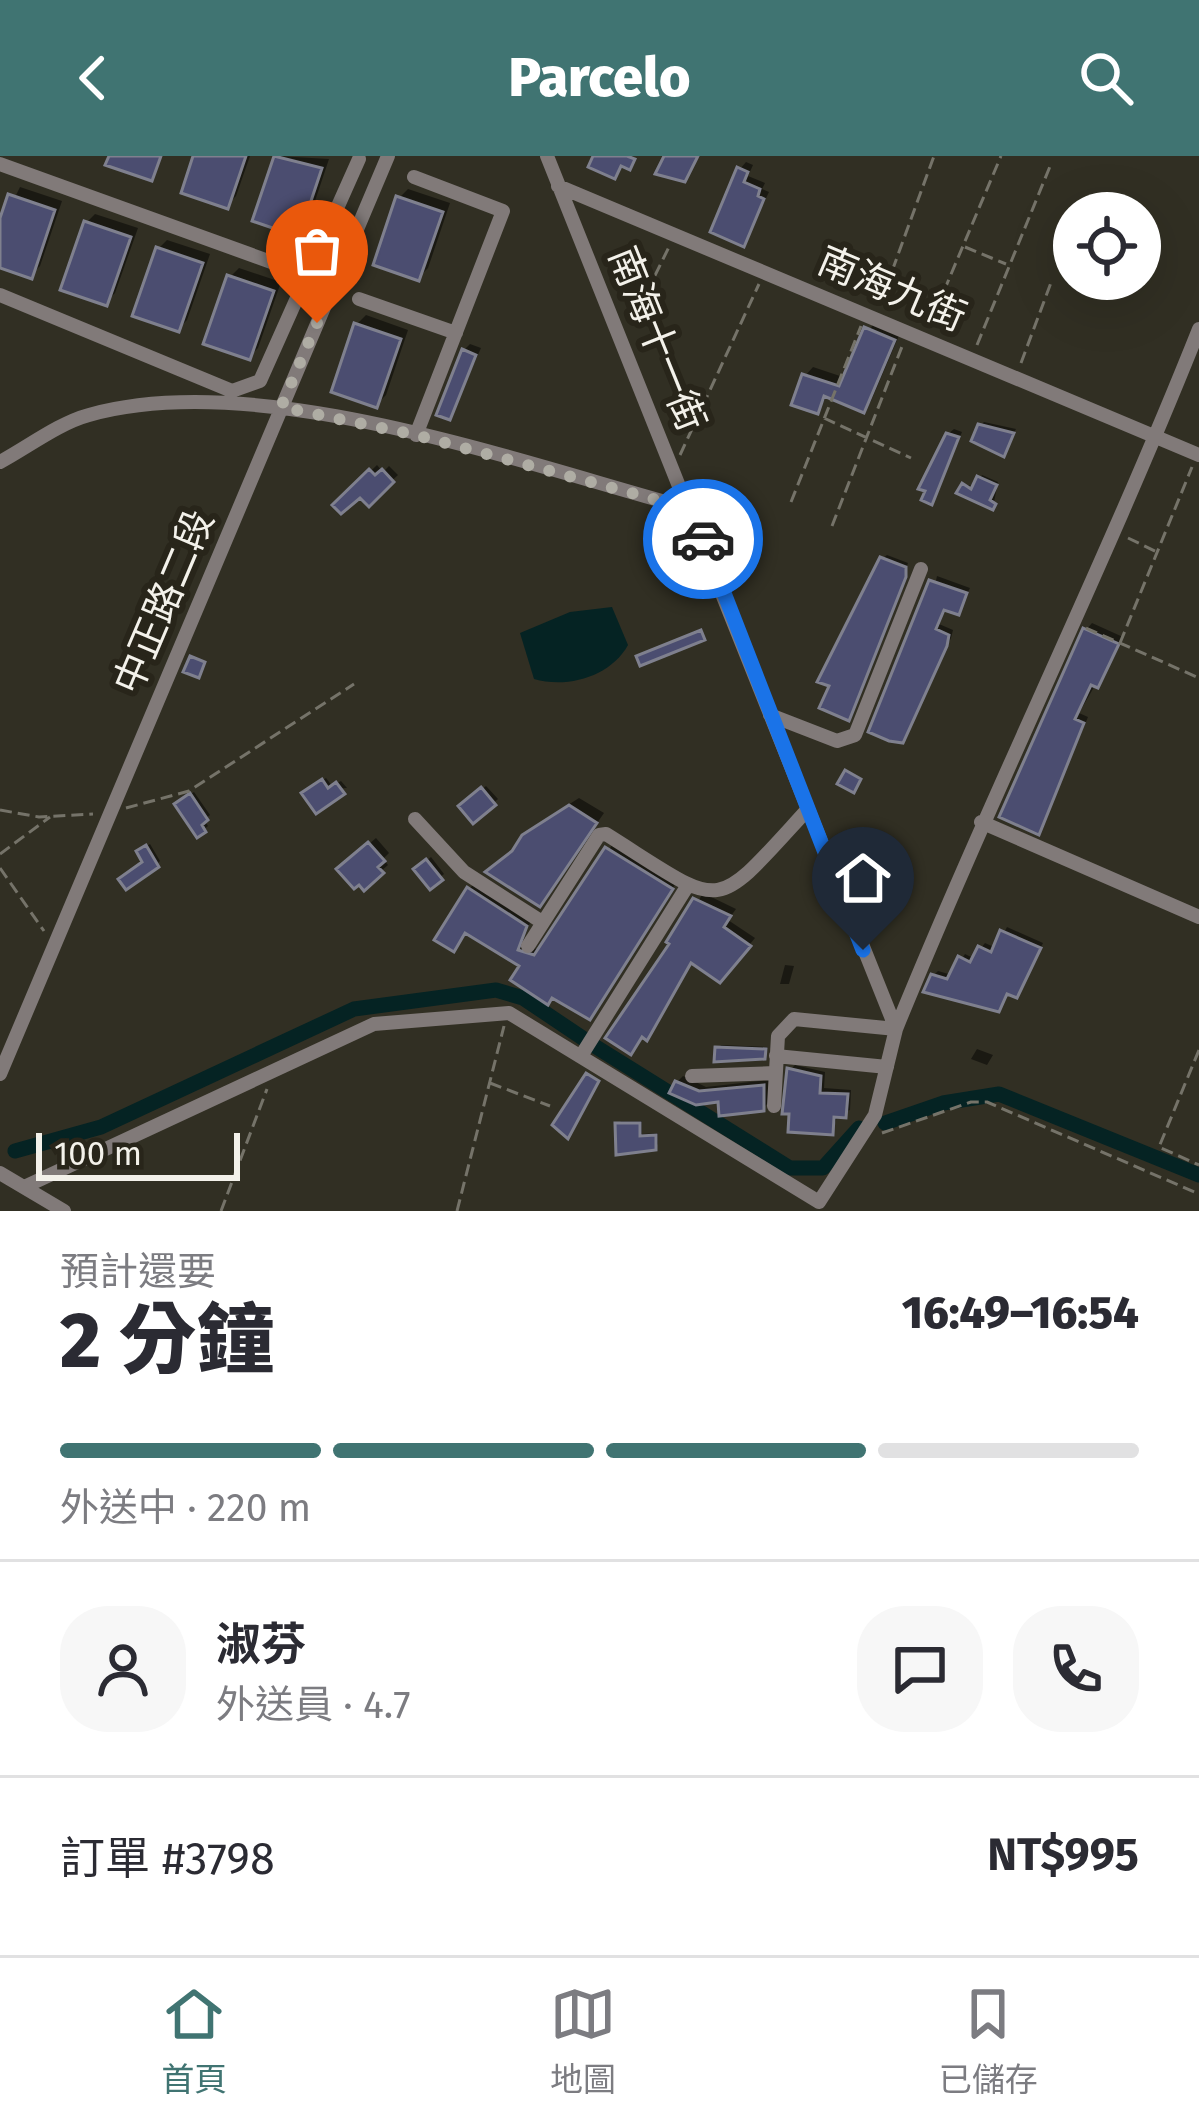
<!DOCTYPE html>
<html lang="zh-TW">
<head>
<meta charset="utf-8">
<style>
	body { margin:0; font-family:"Fira Sans","Noto Sans TC",sans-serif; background:#f7f7f7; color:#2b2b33; height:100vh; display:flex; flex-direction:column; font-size:45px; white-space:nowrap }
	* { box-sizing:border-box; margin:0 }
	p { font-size:39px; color:#7c7c81 }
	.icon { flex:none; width:66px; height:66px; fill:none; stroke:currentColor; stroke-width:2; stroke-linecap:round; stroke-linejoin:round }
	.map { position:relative; height:1055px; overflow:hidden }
	.sheet { display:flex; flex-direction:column; background:#fff; flex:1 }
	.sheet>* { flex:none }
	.fabs { position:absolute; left:1053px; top:36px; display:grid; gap:24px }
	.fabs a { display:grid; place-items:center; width:108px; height:108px; border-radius:50%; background:#fff; box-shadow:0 12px 48px #0002; font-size:60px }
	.scale { position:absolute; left:36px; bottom:30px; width:204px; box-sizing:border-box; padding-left:12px; border:6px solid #f3f1ea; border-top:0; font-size:33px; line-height:42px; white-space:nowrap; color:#f3f1ea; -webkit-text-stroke:9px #28251a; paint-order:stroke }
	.pin { position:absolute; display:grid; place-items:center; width:102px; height:102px; color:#fff; margin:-123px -51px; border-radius:50% 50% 50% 0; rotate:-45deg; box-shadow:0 0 12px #0007 }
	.pin .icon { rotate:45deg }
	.courier { position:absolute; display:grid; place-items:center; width:120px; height:120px; margin:-60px; border:9px solid #1a73e8; border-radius:50%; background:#fff; color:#222; box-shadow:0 3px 15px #0007 }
	.head em { font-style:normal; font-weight:800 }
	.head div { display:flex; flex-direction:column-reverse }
	.head { display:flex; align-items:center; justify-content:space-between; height:204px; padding:0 60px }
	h1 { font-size:78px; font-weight:800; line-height:90px }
	.bar { display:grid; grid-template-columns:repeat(4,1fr); gap:18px 12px; align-content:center; height:144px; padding:0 60px }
	.bar i { height:15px; border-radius:9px; background:#e1e1e2 }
	.bar .current { background:#407472 }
	.bar p { grid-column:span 4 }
	.line { display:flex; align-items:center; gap:30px; padding:0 60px; border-top:3px solid #e1e1e2 }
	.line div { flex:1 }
	.round { display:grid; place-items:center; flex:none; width:126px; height:126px; border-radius:48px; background:#f7f7f7 }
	header { display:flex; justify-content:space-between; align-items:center; height:156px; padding:0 60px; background:#407472; color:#fff; font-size:54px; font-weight:800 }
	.tab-bar { display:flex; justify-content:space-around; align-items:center; height:168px; border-top:3px solid #e1e1e2; background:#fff; font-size:33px; color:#7c7c81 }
	.tab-bar a { display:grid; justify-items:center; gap:6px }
	.tab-bar .current { color:#407472 }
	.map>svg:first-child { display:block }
	.water { fill:#052323 }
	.shadow { fill:#0007 }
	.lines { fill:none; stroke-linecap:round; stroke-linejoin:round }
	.canal { stroke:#052323; stroke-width:15 }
	.building { fill:#4b4d70; stroke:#7f808e; stroke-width:3 }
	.path { stroke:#757369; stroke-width:3; stroke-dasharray:12 6; stroke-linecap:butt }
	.minor { stroke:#817a79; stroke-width:14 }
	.done { stroke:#afada4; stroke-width:12; stroke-dasharray:0 21.6 }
	.route { stroke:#1a73e8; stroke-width:15 }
	.labels { text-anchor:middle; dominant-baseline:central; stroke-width:12; stroke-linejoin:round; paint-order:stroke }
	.street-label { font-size:39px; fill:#f3f1ea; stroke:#28251a }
</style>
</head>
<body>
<header><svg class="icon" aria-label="back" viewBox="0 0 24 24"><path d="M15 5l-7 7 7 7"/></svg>Parcelo<svg class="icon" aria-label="search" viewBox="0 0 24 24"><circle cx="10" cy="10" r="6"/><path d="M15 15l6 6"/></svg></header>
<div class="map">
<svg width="1199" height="1055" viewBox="0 0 1199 1055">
	<rect width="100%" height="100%" fill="#312f23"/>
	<path class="water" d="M612,451L628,489C611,520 568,533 534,523L520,477L570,456Z"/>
	<path class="shadow" d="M196,0H250L236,40L227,49Z
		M277,0L329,3L307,69L298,78L255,63Z
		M746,6L753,9L748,20L765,27L762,33L769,36L744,87L740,13Z
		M20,31L62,45L40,110L31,119L0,109V72Z
		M408,33L450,47L428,112L419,121L399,42Z
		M95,58L138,72L115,137L106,146L86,67Z
		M167,84L210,98L187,164L178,173L158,93Z
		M239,112L281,126L258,192L249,201L230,121Z
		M366,159L408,174L386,239L377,248L357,168Z
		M875,164L901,175L871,245L863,253L828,239L817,255L805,220L813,211L846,222Z
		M470,188L481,192L450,261L464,194Z
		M984,266L1016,273L1003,298L980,270Z
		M954,273L962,276L932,346L948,278Z
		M377,309L383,316L389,310L398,319L369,346L360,337L336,349Z
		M982,319L998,326L993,351L964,329L975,330Z
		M887,399L908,407L852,557L882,403Z
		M937,420L970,432L958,456L946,451L939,468L953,474L951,482L902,584Z
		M1092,467L1123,481L1079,557L1088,561L1039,676L1086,474Z
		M326,622L332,630L341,625L347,632L309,634Z
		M486,630L498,643L474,664L462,650Z
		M194,636L210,659L204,664L208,670L198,678L181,644Z
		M579,642L604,657L548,738L517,693L535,670Z
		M376,682L389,697L383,703L388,709L364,730L347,707Z
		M615,685L678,724L590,860L467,775L453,792L469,733L477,725L533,761L523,781L538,795Z
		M150,688L160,705L157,708L146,706L143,692Z
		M431,701L444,718L430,729L417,713Z
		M703,737L736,753L728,764L755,782L726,817L693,804L647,881L674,787Z
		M1007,771L1043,787L1021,834L1009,836L999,852L933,820L938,815L952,819L965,798L973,802L985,787L996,792Z
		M785,809L794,810L789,828H780Z
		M721,889L768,891L767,897L718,893Z
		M977,893L993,899L987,909L971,903Z
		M795,909L825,916L824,932L851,934L850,954L838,958L832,976L790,914Z
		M683,920L706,931L769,924V946L763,952L720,943L696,946L677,926Z
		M621,965H642V978L658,977V988L655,991L618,968Z"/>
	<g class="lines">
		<path class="canal" d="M593,889L790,1012H823L859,972
			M885,967L943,947L999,938L1199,1019
			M15,995L101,971L354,853L496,834L523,842L584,883"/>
	</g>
	<path class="building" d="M109,0H161L152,25L105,9Z
		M193,0H246L228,53L181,37Z
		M274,0L322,12L299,81L252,65Z
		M593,0H627L635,3L630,14L621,10L615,23L588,11Z
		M664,0H698L685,26L655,18Z
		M737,11L748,16L744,26L760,33L758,40L764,43L744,91L710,76Z
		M8,38L55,54L32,123L0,112V62Z
		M396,40L443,56L419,125L373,109Z
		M84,65L131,81L107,150L60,134Z
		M156,91L203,107L179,176L132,160Z
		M227,119L274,135L250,204L203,188Z
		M354,167L401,183L377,252L331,236Z
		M864,171L895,184L864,257L824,240L818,258L791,249L802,218L839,230Z
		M462,193L476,199L450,264L436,259Z
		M978,268L1014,277L1004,301L971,285Z
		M946,277L959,281L932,349L921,344L925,335L918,333Z
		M369,313L375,319L382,313L394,326L369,351L360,342L341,358L332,349Z
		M977,320L997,329L990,344L996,348L993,354L956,337L962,327L971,333Z
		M880,401L906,411V421L849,565L819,552L829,530L817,526Z
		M929,424L967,437L959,459L944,454L936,473L949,479L947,490L903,587L889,585L868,576Z
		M1083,472L1119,488L1098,532L1091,529L1075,563L1084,567L1039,679L999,661Z
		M701,474L705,484L640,510L636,500Z
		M190,500L205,506L199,522L183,516Z
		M845,614L861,623L854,637L837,628Z
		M322,623L328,632L336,626L345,638L316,658L301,637Z
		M481,631L496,649L473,668L458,650Z
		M190,637L208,664L202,669L206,676L197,682L174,648Z
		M569,649L597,667L540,751L485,716L512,695L522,679Z
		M368,686L385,705L378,711L384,717L364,735L359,729L354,733L336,713Z
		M146,689L159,711L126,734L118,723L142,706L136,695Z
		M605,691L673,733L590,864L552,842L548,849L510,824L519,810L465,777L454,796L434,784L467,731L527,770L518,794L534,799Z
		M426,703L443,724L430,734L413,713Z
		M693,742L731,760L724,771L751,790L720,827L691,807L647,885L642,881L631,899L605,882L669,788L666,786Z
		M1000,774L1041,792L1017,842L1007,838L999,856L923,836L931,818L947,823L958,800L970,806L978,790L991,796Z
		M715,891L766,893L765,903L714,906Z
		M787,912L821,920L820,937L848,938L846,962L834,961L833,979L788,976L789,958H782Z
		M586,917L599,925L568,983L552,969Z
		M675,925L699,935L764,929V955L719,960L718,946L696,949L669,937Z
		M615,967H640V980L656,979V994L616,999Z"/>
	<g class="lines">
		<path class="path" d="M965,91L1006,108
			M880,148L934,0
			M631,168L669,91
			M930,168L1001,0
			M977,189L1051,8
			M1021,207L1052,124
			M824,262L911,302
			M680,299L759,128
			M791,346L861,170
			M832,370L903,188
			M1128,382L1157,396
			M1086,472L1199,522
			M1120,487L1192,311
			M126,652L189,635L354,528
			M0,654L39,661L93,658
			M0,698L50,661
			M0,712L44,775
			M1199,894L1159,991L1199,1009
			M490,927L550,950
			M882,977L971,946H987L1199,1038
			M221,1055L267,933
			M457,1055L504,870"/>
		<path class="minor" d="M547,0L896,873L875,959L819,1046
			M0,8L307,119
			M414,21L503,55L416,279
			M558,30L1199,299
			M0,139L232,235L260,225L359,3
			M359,143L456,177
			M0,306C28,291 59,267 89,259C259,211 523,308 691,353
			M770,559L837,585L855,579L921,413
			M415,663L464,716L542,766
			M981,666L1199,761
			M528,790L599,679L606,678C727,754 710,760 807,654
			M581,900L688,729
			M776,900L887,911
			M0,918L388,0
			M692,920L775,917
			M774,950L778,880L794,863L896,873C992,637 1105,409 1199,173
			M0,1017L64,1055
			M24,1031L374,868L509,857L819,1046"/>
	</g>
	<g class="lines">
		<path class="done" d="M317,167L281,251L416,279L691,353L703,383"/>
		<path class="route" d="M703,383L863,794"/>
	</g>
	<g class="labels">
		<g class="street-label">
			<text transform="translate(892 133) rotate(23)">南海九街</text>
			<text transform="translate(657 183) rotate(68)">南海十一街</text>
			<text transform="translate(164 446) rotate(-67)">中正路二段</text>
		</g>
	</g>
</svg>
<div class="fabs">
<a><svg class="icon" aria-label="locate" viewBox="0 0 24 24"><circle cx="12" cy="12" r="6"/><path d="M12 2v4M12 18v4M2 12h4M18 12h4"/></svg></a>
</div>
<div class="scale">100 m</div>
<div class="pin" style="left:317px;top:167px;background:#ea580c"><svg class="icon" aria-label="bag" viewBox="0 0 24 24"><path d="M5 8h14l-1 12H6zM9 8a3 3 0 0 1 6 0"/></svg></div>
<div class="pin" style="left:863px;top:794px;background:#1f2937"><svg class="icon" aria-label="home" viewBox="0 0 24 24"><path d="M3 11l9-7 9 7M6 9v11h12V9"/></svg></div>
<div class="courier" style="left:703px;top:383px"><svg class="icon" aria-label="car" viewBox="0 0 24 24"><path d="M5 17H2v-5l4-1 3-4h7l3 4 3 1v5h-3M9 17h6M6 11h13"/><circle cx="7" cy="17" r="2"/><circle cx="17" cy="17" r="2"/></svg></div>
</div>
<section class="sheet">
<div class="head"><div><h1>2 分鐘</h1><p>預計還要</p></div><em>16:49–16:54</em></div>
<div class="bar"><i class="current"></i><i class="current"></i><i class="current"></i><i></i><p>外送中 · 220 m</p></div>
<div class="line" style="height:216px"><a class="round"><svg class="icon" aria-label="person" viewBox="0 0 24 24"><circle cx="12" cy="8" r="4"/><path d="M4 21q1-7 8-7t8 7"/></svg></a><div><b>淑芬</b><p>外送員 · 4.7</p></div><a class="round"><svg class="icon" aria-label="chat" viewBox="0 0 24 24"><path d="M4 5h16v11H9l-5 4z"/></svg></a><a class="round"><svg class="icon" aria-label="phone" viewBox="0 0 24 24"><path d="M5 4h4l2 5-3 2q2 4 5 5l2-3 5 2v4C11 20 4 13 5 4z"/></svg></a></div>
<div class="line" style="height:156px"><div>訂單 #3798</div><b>NT$995</b></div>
</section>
<nav class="tab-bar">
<a class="current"><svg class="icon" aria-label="home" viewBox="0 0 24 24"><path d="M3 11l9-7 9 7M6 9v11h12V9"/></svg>首頁</a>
<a><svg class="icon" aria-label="map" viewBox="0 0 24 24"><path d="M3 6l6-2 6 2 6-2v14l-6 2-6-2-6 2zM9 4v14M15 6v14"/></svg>地圖</a>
<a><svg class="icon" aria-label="saved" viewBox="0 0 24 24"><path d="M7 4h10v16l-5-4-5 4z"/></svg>已儲存</a>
</nav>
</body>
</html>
